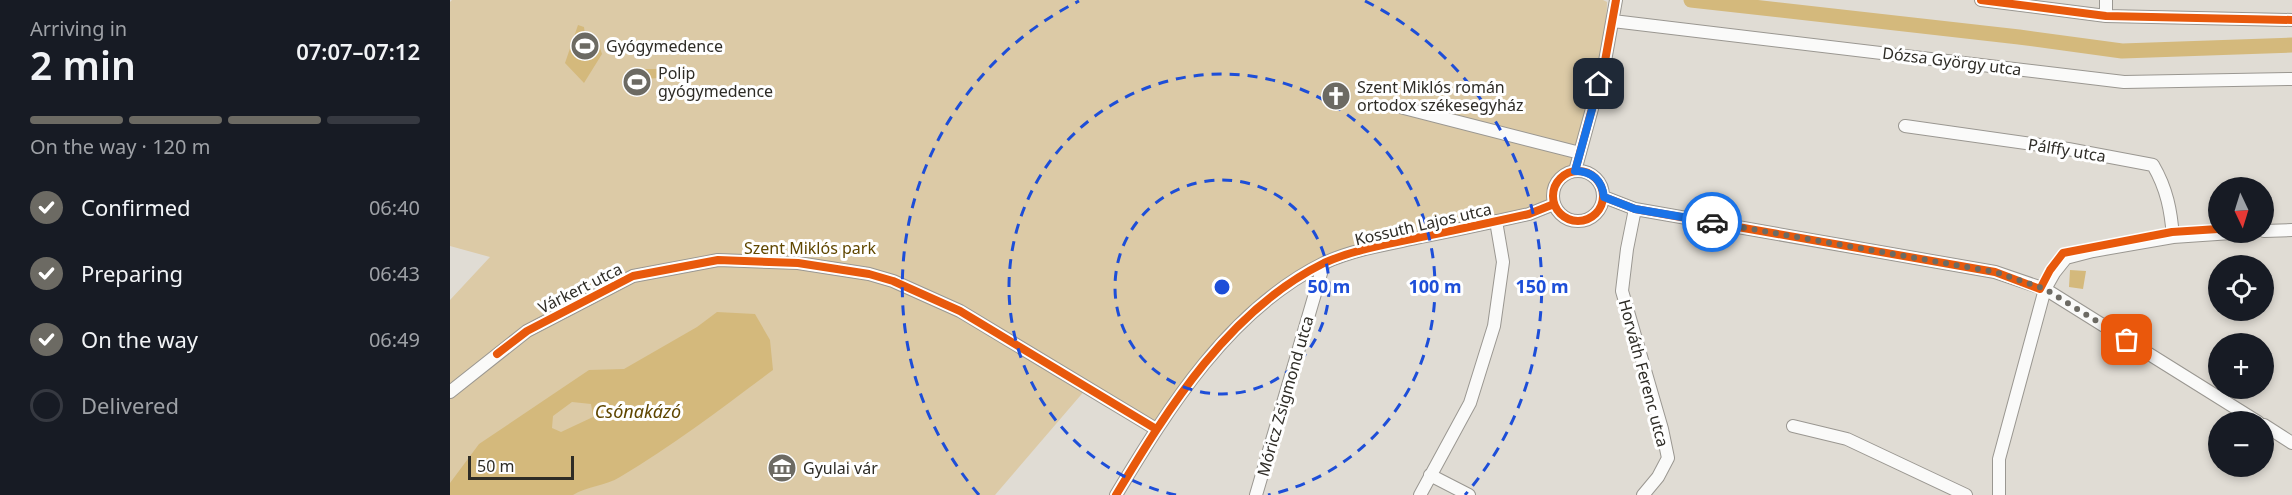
<!DOCTYPE html>
<html lang="en">
<head>
<meta charset="utf-8">
<style>
	body { margin:0; font-family:"Noto Sans",sans-serif; background:#242831; color:#f1f3f6; height:100vh; display:flex; flex-direction:column; font-size:22px; white-space:nowrap }
	* { box-sizing:border-box; margin:0 }
	p { font-size:20px; color:#9ea1a6 }
	.icon { flex:none; width:33px; height:33px; fill:none; stroke:currentColor; stroke-width:2; stroke-linecap:round; stroke-linejoin:round }
	.map { position:relative; flex:1; overflow:hidden }
	.sheet { display:flex; flex-direction:column; background:#171b24; width:450px }
	.sheet>* { flex:none }
	.needle { width:39px; rotate:176deg }
	.fabs { position:absolute; left:1758px; top:177px; display:grid; gap:12px }
	.fabs a { display:grid; place-items:center; width:66px; height:66px; border-radius:50%; background:#171b24; box-shadow:0 3px 9px #0003; font-size:30px }
	.scale { position:absolute; left:18px; bottom:15px; width:106px; box-sizing:border-box; padding-left:6px; border:3px solid #2e2c26; border-top:0; font-size:16px; line-height:21px; white-space:nowrap; color:#2e2c26; -webkit-text-stroke:4px #fff; paint-order:stroke }
	.pin { position:absolute; display:grid; place-items:center; width:51px; height:51px; color:#fff; margin:-26px; border-radius:12px; box-shadow:0 3px 9px #0006 }
	.courier { position:absolute; display:grid; place-items:center; width:60px; height:60px; margin:-30px; border:4px solid #1a73e8; border-radius:50%; background:#fff; color:#222; box-shadow:0 2px 8px #0007 }
	.overview em { font-style:normal; font-weight:600 }
	.overview div { display:flex; flex-direction:column-reverse }
	.overview { display:flex; align-items:center; justify-content:space-between; height:102px; padding:0 30px }
	h1 { font-size:39px; font-weight:600; line-height:45px }
	.bar { display:grid; grid-template-columns:repeat(4,1fr); gap:9px 6px; align-content:center; height:72px; padding:0 30px }
	.bar i { height:8px; border-radius:4px; background:#363941 }
	.bar .selected { background:#6c6a63 }
	.bar p { grid-column:span 4 }
	ol { padding:0 30px; list-style:none }
	li { display:flex; align-items:center; gap:18px; height:66px }
	li p { margin-inline-start:auto }
	li .icon { padding:6px; border-radius:50%; background:#6c6a63; color:#fff; stroke-width:4 }
	li:last-child { color:#9ea1a6 }
	li i { width:33px; height:33px; border:3px solid #363941; border-radius:50% }
	main { display:flex; flex:1; min-height:0 }
	.map>svg:first-child { display:block }
	.green { fill:#dccaa6 }
	.water { fill:#d4b97c; fill-rule:evenodd }
	.lines { fill:none; stroke-linecap:round; stroke-linejoin:round }
	.canal { stroke:#d4b97c; stroke-width:15 }
	.minor-casing { stroke:#9a9791; stroke-width:14 }
	.minor { stroke:#fafaf9; stroke-width:12 }
	.cycleway-casing { stroke:#fff; stroke-width:11 }
	.cycleway { stroke:#e8590c; stroke-width:8 }
	.done { stroke:#6c6a63; stroke-width:6; stroke-dasharray:0 10.8 }
	.route { stroke:#1a73e8; stroke-width:8 }
	.ring { fill:none; stroke:#1d4ed8; stroke-width:3; stroke-dasharray:10 8 }
	.labels { text-anchor:middle; dominant-baseline:central; stroke-width:6; stroke-linejoin:round; paint-order:stroke }
	.poi-label { font-size:16px; fill:#2e2c26; stroke:#fff; text-anchor:start }
	.street-label { font-size:16px; fill:#2e2c26; stroke:#fff }
	.park-label { font-size:16px; fill:#604700; stroke:#fff }
	.water-label { font-size:18px; font-style:italic; fill:#5f4600; stroke:#fff }
	.centre { fill:#1d4ed8; stroke:#fff; stroke-width:3 }
	.ring-label { font-size:18px; text-anchor:middle; font-weight:bold; fill:#1d4ed8; stroke:#fff; stroke-width:6; stroke-linejoin:round; paint-order:stroke }
</style>
</head>
<body>
<main>
<section class="sheet">
<div class="overview"><div><h1>2 min</h1><p>Arriving in</p></div><em>07:07–07:12</em></div>
<div class="bar"><i class="selected"></i><i class="selected"></i><i class="selected"></i><i></i><p>On the way · 120 m</p></div>
<ol>
<li><svg class="icon" aria-label="check" viewBox="0 0 24 24"><path d="M5 12l5 5 9-10"/></svg>Confirmed<p>06:40</p></li>
<li><svg class="icon" aria-label="check" viewBox="0 0 24 24"><path d="M5 12l5 5 9-10"/></svg>Preparing<p>06:43</p></li>
<li><svg class="icon" aria-label="check" viewBox="0 0 24 24"><path d="M5 12l5 5 9-10"/></svg>On the way<p>06:49</p></li>
<li><i></i>Delivered</li>
</ol>
</section>
<div class="map">
<svg width="1842" height="495" viewBox="0 0 1842 495">
	<rect width="100%" height="100%" fill="#e0dcd4"/>
	<path class="green" d="M2,0H1153L1157,2L1155,61L1125,171L1116,173L1105,186L1104,204L874,263L795,320L706,429L636,389L545,495H0V300L40,257L0,246V2Z"/>
	<path class="water" d="M128,25L134,27L135,35L147,39L152,54L134,83L115,63Z
		M185,69H207V78L198,79V84L194,90L184,92C173,86 174,74 185,69Z
		M1620,270L1636,271L1633,289L1619,287Z
		M267,312L305,314L320,340L323,370C273,407 224,445 170,477C156,486 137,486 123,495H0V483L29,444L139,370L174,369L247,327ZM122,402L141,404L143,417L111,432L102,428L103,416Z"/>
	<g class="lines">
		<path class="canal" d="M1241,0L1569,37L1672,51L1842,45"/>
		<g class="minor-casing">
			<path id="minor" d="M1531,0L1656,16L1842,20
				M1656,0V16
				M1163,21L1674,82L1842,79
				M946,106L1130,153
				M1455,126L1618,149L1703,165C1717,189 1721,211 1723,237
				M1103 196a25 25 0 1 1 50 0a25 25 0 1 1-50 0Z
				M1125,171L1155,61L1166,0
				M1154,197L1185,209L1545,272L1595,289L1808,422
				M1185,209L1177,249L1172,291L1212,429L1218,458L1208,477L1193,495
				M1814,231L1842,230
				M0,392L77,331L183,276L268,260L348,263L419,274L443,281L510,311L706,429
				M1814,425L1842,443
				M1343,426L1397,439L1516,495
				M980,475L1019,495
				M666,495C719,407 779,310 874,263C905,249 939,244 971,237C1007,230 1043,222 1079,214L1104,204
				M806,495L874,263
				M970,495L1020,403L1044,326L1053,262L1046,221
				M1549,495V459L1595,289L1604,273L1616,258L1643,251L1723,237L1796,232"/>
		</g>
		<use href="#minor" class="minor"/>
		<g class="cycleway-casing">
			<path id="cycleway" d="M1531,0L1656,16L1842,20
				M1103 196a25 25 0 1 1 50 0a25 25 0 1 1-50 0Z
				M1125,171L1155,61L1166,0
				M1154,197L1185,209L1545,272L1590,289L1600,270L1613,253L1722,232L1768,229
				M47,354L77,331L183,276L268,260L348,263L419,274L443,281L510,311L706,429
				M666,495C719,407 779,310 874,263C905,249 939,244 971,237C1007,230 1043,222 1079,214L1104,204"/>
		</g>
		<use href="#cycleway" class="cycleway"/>
	</g>
	<g class="lines">
		<path class="done" d="M1262,222L1545,272L1595,289L1677,340"/>
		<path class="route" d="M1149,84L1125,171C1142,171 1152,180 1154,197L1185,209L1262,222"/>
	</g>
	<g class="ring">
		<circle cx="772" cy="287" r="107"/>
		<path d="M726 495A213 213 0 1 1 818 495"/>
		<path d="M529 495A320 320 0 0 1 629 1M915 1A320 320 0 0 1 1015 495"/>
	</g>
	<defs>
		<g id="stadium-disc" transform="scale(1.5)"><circle r="9.5" fill="#6c6a63" stroke="#fff"/><path d="M0-5a6.5 5 0 1 0 0 10a6.5 5 0 1 0 0-10ZM-3.5-1.8h7v3.6h-7Z" fill="#fff"/></g>
		<g id="church-disc" transform="scale(1.5)"><circle r="9.5" fill="#6c6a63" stroke="#fff"/><path d="M-1.2-6h2.4v3.5h3.3v2.4h-3.3V6h-2.4V-.1h-3.3v-2.4h3.3Z" fill="#fff"/></g>
		<g id="museum-disc" transform="scale(1.5)"><circle r="9.5" fill="#6c6a63" stroke="#fff"/><path d="M0-6L6-3V-2H-6V-3ZM-5-1h2V3h-2ZM-1-1h2V3h-2ZM3-1h2V3H3ZM-6 4H6V6H-6Z" fill="#fff"/></g>
	</defs>
	<g fill-rule="evenodd">
		<use href="#stadium-disc" x="135" y="46"/>
		<use href="#stadium-disc" x="187" y="82"/>
		<use href="#church-disc" x="886" y="96"/>
		<use href="#museum-disc" x="332" y="468"/>
	</g>
	<g class="labels">
		<g class="poi-label">
			<text x="156" y="46">Gyógymedence</text>
			<text x="208" y="73">Polip<tspan x="208" dy="18">gyógymedence</tspan></text>
			<text x="907" y="87">Szent Miklós román<tspan x="907" dy="18">ortodox székesegyház</tspan></text>
			<text x="353" y="468">Gyulai vár</text>
		</g>
		<g class="street-label">
			<text transform="translate(1502 61) rotate(7)">Dózsa György utca</text>
			<text transform="translate(1617 150) rotate(9)">Pálffy utca</text>
			<text transform="translate(973 224) rotate(-13)">Kossuth Lajos utca</text>
			<text transform="translate(130 288) rotate(-27)">Várkert utca</text>
			<text transform="translate(1194 373) rotate(75)">Horváth Ferenc utca</text>
			<text transform="translate(835 396) rotate(-74)">Móricz Zsigmond utca</text>
		</g>
		<g class="park-label">
			<text x="360" y="248">Szent Miklós park</text>
		</g>
		<g class="water-label">
			<text x="188" y="411">Csónakázó</text>
		</g>
	</g>
	<circle cx="772" cy="287" r="9" class="centre"/>
	<g class="ring-label">
		<text x="879" y="293">50 m</text>
		<text x="985" y="293">100 m</text>
		<text x="1092" y="293">150 m</text>
	</g>
</svg>
<div class="fabs">
<a><svg class="needle" viewBox="-14 -14 28 28"><path d="M0-13l5 13h-10z" fill="#e53935"/><path d="M0 13l5-13h-10z" fill="#9ea1a6"/></svg></a>
<a><svg class="icon" aria-label="locate" viewBox="0 0 24 24"><circle cx="12" cy="12" r="6"/><path d="M12 2v4M12 18v4M2 12h4M18 12h4"/></svg></a>
<a>+</a>
<a>−</a>
</div>
<div class="scale">50 m</div>
<div class="pin" style="left:1677px;top:340px;background:#ea580c"><svg class="icon" aria-label="bag" viewBox="0 0 24 24"><path d="M5 8h14l-1 12H6zM9 8a3 3 0 0 1 6 0"/></svg></div>
<div class="pin" style="left:1149px;top:84px;background:#1f2937"><svg class="icon" aria-label="home" viewBox="0 0 24 24"><path d="M3 11l9-7 9 7M6 9v11h12V9"/></svg></div>
<div class="courier" style="left:1262px;top:222px"><svg class="icon" aria-label="car" viewBox="0 0 24 24"><path d="M5 17H2v-5l4-1 3-4h7l3 4 3 1v5h-3M9 17h6M6 11h13"/><circle cx="7" cy="17" r="2"/><circle cx="17" cy="17" r="2"/></svg></div>
</div>
</main>
</body>
</html>
